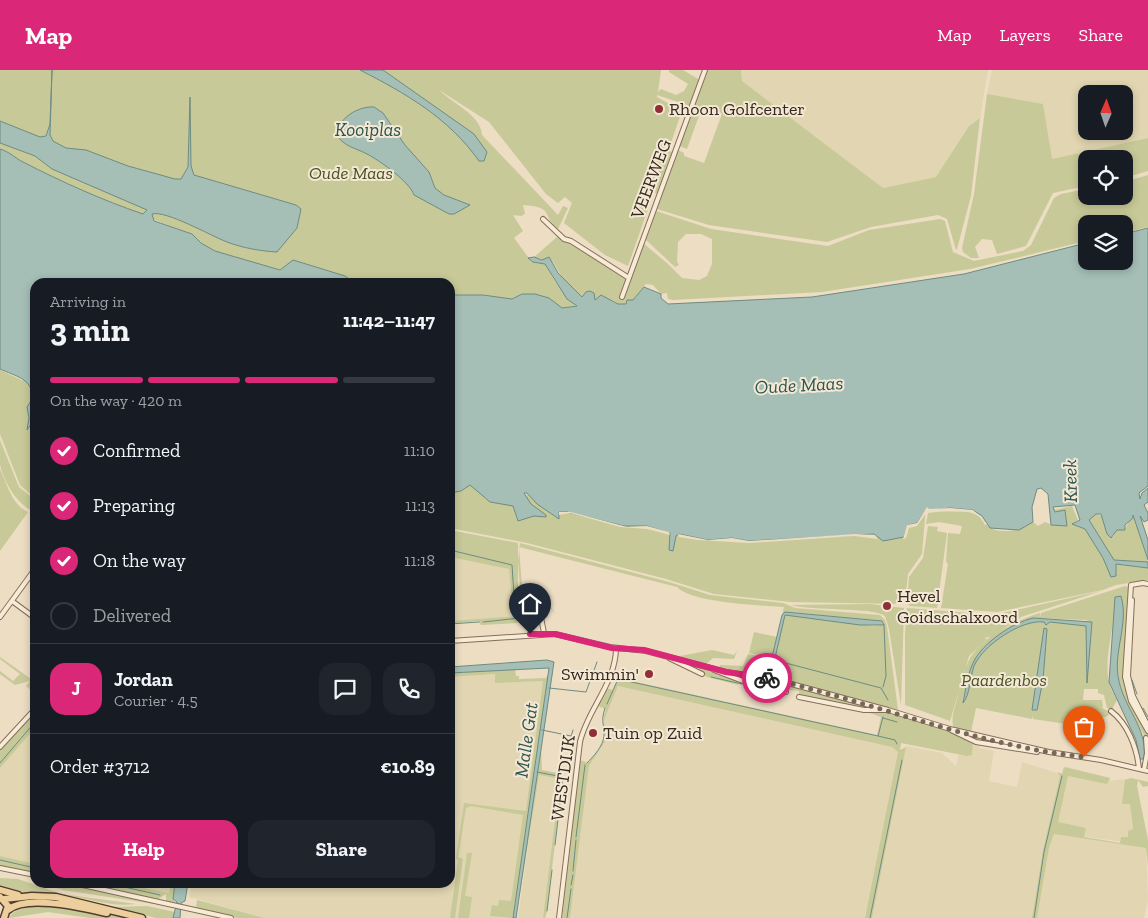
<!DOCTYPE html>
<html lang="en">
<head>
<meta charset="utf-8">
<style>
	body { margin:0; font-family:"Zilla Slab",serif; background:#20242c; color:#f1f3f6; height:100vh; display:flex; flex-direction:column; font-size:19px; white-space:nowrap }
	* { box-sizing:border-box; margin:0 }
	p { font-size:16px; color:#9ea1a6 }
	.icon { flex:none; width:28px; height:28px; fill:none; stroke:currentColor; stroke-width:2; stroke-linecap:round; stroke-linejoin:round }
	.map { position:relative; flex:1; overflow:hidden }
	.drawer { position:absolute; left:30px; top:208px; width:425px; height:610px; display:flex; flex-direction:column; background:#171b24; border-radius:15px; box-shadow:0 2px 8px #0003 }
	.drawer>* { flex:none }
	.needle { width:32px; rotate:2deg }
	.fabs { position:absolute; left:1078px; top:15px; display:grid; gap:10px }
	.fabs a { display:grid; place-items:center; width:55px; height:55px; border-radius:10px; background:#171b24; box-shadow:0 2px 8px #0003; font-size:25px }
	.pin { position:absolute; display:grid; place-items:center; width:42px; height:42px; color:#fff; margin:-51px -21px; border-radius:50% 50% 50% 0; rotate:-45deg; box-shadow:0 0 5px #0007 }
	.pin .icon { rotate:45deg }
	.courier { position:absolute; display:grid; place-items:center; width:50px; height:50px; margin:-25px; border:4px solid #db2777; border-radius:50%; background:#fff; color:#222; box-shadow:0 1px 6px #0007 }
	.summary em { font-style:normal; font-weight:700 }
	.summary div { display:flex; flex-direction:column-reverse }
	.summary { display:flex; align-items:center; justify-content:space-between; height:85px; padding:0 20px }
	h1 { font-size:32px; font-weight:700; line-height:38px }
	.bar { display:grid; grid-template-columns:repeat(4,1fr); gap:8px 5px; align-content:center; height:60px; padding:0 20px }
	.bar i { height:6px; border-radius:4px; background:#363941 }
	.bar .on { background:#db2777 }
	.bar p { grid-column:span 4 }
	.line { display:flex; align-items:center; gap:12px; padding:0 20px; border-top:1px solid #363941 }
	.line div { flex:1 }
	.round { display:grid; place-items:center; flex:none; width:52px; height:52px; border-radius:15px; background:#20242c }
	ol { padding:0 20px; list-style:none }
	li { display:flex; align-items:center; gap:15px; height:55px }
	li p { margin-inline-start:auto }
	li .icon { padding:5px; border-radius:50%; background:#db2777; color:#fff; stroke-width:4 }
	li:last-child { color:#9ea1a6 }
	li i { width:28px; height:28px; border:2px solid #363941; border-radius:50% }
	.action { display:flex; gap:10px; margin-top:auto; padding:10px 20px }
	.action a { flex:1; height:58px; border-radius:15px; background:#db2777; color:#fff; font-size:20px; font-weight:700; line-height:58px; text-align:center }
	.action a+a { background:#20242c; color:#f1f3f6 }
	header { display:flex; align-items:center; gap:30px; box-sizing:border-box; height:70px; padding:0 25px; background:#db2777; color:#fff }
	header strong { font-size:24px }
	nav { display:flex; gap:28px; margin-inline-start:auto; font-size:18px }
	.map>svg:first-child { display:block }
	.farmland { fill:#e1d6b1; fill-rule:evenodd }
	.green { fill:#c7c998; fill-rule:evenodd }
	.water { fill:#a5bfb6; stroke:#6d8c82 }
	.pier { fill:#ecddc3 }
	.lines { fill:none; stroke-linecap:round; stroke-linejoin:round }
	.stream { stroke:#6d8c82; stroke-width:1 }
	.minor-casing { stroke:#856e5b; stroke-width:6 }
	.primary-casing { stroke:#533d2f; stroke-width:9 }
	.minor { stroke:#f7ebd6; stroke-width:4 }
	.primary { stroke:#edcf9d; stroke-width:6 }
	.done { stroke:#766758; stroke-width:5; stroke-dasharray:0 9 }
	.route { stroke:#db2777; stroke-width:6 }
	.poi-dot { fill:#912e36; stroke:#f3e8d3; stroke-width:2 }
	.labels { text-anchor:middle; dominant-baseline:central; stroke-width:4; stroke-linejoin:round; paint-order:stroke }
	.poi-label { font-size:18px; fill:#36281e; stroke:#f3e8d3; text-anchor:start }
	.park-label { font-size:18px; font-style:italic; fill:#495126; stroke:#f3e8d3 }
	.street-label { font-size:18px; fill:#36281e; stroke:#f3e8d3 }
	.water-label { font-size:19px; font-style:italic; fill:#2e5550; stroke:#f3e8d3 }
</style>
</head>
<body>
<header>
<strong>Map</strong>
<nav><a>Map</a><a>Layers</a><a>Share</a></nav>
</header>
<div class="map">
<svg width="1148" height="848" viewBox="0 0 1148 848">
	<rect width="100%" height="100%" fill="#ecddc3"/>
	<path class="farmland" d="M741,0H988L980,48L969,56L936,107L883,118L742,11Z
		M992,0H1148V68L1052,89L987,24ZM1086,24H1124V61H1086Z
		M450,487L509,499L511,522L517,546L450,551Z
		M495,604V613L543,611L513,848H264L189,827L192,813L450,812V607Z
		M618,616L892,677L898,682L865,848H570L589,696L606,670L604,650Z
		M35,658V794L0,786V698Z
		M973,672L980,674L979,678L994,681L989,711L1017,717L1022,692L1057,703L1060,706L1043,780L1032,848H872L906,676L942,683L956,696L959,684L972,685Z
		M1066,697L1110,708V711L1126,709L1136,715L1146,775L1052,762Z
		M538,705L560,709L543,848H518Z
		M1054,764L1146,778L1148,830L1144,848H1037L1049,778Z
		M119,813H171L170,823Z"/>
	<path class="green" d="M0,0H661L658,22L661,19L676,25L684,21L688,14L669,2V0H683L700,10L690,36L657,25V27L682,41L668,81L673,82L658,123H655L657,113L628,196L605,185L564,153L572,133L565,127L558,133L546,124L489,52L439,20C452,33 481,45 482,65L558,145L563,136L568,138L558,159C541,145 555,137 523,135L525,144L521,146L513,145L523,161L514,168L531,191L545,194L556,213L577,235L562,238L522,224L512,229L483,225H450V212H353L344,206L293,190L284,198L276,200C249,192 213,187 194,166L90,124L0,82Z
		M707,0H741L742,11L883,118L936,107L969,56L980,48L971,126L957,179L956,180L947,149L938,145L871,157L827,172L709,155L657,139L678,80L684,83V86L704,93L722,44L702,36L701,39L694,36Z
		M987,24L1043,34L1052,89L1148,68V101L1124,108V89H1086V116L1053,123L1026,176L997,184L992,170L982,169L975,177L979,188H971L963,182L962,178L974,124Z
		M692,41L700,43L687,79L679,76Z
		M1148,105V157L1124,163V154H1086V171L970,199L822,222L673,230L668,229L667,223L661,224L653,215L646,214L633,230H627L626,234H618L612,230H595L586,222L583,228L563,209L553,192L534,187L557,167L567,169L628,208L643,173L668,194L682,208L699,210L707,206L712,194V169L701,164H686L678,172L677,192L679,195L675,197L645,169L656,141L711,159L828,176L869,160L940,149L945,151L953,182L974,191L1023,181L1031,175L1054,128L1061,124L1086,119V126H1124V112Z
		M0,300L35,316V428L20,415L0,364Z
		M0,370L19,417L35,430V446H30L33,441C17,435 3,410 0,394C0,387 0,377 0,370Z
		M0,399C7,414 12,435 28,442L0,481Z
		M466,414L513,436L517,450L527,424L557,448L559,423L926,436L922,484L908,504L905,532L902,534L791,532L714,524L666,509L527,473L450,458V424Z
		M1072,436L1078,450L1072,454L1085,459L1103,488L1111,506L1115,494L1148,498V510L1116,515L1103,520L997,542L941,538L948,494L946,492L948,463L960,464L962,456L939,452L926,454L928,443C941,441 960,439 972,443C980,445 984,453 989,457C999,465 1024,460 1033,452L1038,456L1045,452L1052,455L1066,456L1067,449L1064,448L1065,445L1053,440Z
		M1096,444L1102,446L1107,464L1113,467L1117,460L1125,459L1133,444L1148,492L1114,490L1089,450Z
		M928,456L938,457L937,461L947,463L937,538L910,536L907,533L909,507L923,488Z
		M450,460L518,473V517L523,520L515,524L521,548L517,550V553L481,555L478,551L450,554V551L517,546L511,522L509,499L450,487Z
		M520,473L669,512L710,525L783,533L795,538L880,545L885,550L887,557L898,640L719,598L720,595L743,596L748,584L772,588L749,583L754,562L777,567L773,587L785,545L873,556L884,555L883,551L790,542L782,545L784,537C759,535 692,533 677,517L519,477L522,517L533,516L557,545L532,520L520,517L518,491Z
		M1125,516L1129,517L1124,603L1127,620L1148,663V668L1145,667C1134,645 1118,624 1118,599C1117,578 1123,557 1123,537V533L1115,527C1116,555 1103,585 1109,612C1110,618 1114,624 1117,630L1112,639L1107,638L1104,625L1098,623V619H1084L1083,630H1102L1103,637H1101L1111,643L1106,647L1090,646L1087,657L1033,649L1032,645V649L976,638L971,662L954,658C950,650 955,637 957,629C960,615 964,597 972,585C986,565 1017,550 1040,543V547L1041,543ZM1033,548L1086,550L1092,553L1087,612L1086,556L1050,552L1046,555L1044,552C1022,549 983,575 974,596C969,607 970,624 963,633C966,619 967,603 974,591C983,573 1013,553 1033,548ZM1045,558L1047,559L1043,610L1037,640L1032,639Z
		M1101,521L1021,547L990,567L984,568L987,569L969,586L950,651L905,635V566L907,538L994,545Z
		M870,534L904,538L901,635L889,559L885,546C874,537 811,541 791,535Z
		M712,580L734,585L737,581L734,589L713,588L705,595L679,588L680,586Z
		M0,587L31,609L35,607V612L31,611L35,614V618L32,621L26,616L30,611L15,615L0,604V601L13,611L20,604L0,589Z
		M671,589L710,600L737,610L738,615L704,606L705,603Z
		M515,599L516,606H519V609L546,608L549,602L513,848L490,846L492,835L498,836L499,830L511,831L523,745L471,736L466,738L458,787L463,789L455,848H450L458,791L456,788L464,733L526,741L543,611L495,613V604L450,607V603Z
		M717,601L768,610L882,640H870L799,625V621L769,618Z
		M618,608L877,665L881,647L864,641L890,642L949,661L973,672L972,685L967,686L901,673L900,680L906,677L872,848H865L898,682L892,677L618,616L604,650L606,670L589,696L570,848H562L580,690L588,693C594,686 603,676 605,666C606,656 601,651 606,639L598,636L606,618L613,620Z
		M35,641V658L0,698V680Z
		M541,676L542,700L563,704L547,841L545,848H543L560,709L539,705L516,848Z
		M1064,697L1110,708L1107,714L1068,706L1058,752L1086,758L1084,767L1120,773L1121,767H1128V761L1133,759V756L1130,734H1122L1125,710L1131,708L1148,712V716L1143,717L1138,710L1137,716L1148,770V796L1146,778L1054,764L1049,778L1037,848H1032L1043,780L1060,706L1057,702L1062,704Z
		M467,783H472L465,826L472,827L469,848H458Z
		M0,786L35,794V804L0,796Z
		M0,808L18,809L62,824L136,834C108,838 83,826 55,824C33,822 22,825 0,818Z
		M38,813H60L174,837L63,820Z
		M75,813H119L169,823L171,813H175L173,829L176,834L166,832V824L157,830Z
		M197,830L264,848H237L196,838Z
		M49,835L132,848H90L48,842L9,848C16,835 36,836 49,835Z
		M147,836L175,842L173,848H156L110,837Z"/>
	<path class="water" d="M52,0L50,65L53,71L66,78L86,80L128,96L175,109H181L188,97L190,27L191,96L194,105L296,135L301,139L297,158L277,182C260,181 243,178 227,172C211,166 166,140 152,144L154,151L192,164L201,173L215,181L280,200L293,190L345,206L353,212H35V349L27,360L29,348L27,337L33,328C32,308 15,306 0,299V79C10,82 15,88 23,92C62,112 102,130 143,144L147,140L52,99L35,86L0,73V51L40,67L46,66L50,54Z
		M360,0H383L474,64L487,82L484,91H479C449,48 405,23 360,0Z
		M374,37L383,43L405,75L429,102L435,118L444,125L470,135L454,144H449L414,125C410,112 379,90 367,84C356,78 344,77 337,65C338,48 358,36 374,37Z
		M1148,158V416L1139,423L1140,429L1142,423L1148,418V432L1144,435L1148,443V450L1144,452L1140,446L1148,470V490L1133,445V448L1125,455V460H1117L1111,468L1107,464L1101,444H1096L1089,450L1114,490L1148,492V498L1116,494V506L1111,507L1103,488L1085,459L1072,454L1080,450L1075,435L1053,437L1055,442L1065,440L1067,456L1051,455L1048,424L1041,418L1037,419L1032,437L1033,452L1019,460L990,458L982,446L973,440L950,438L925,441L917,453L908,455L904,467L883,471L874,464L749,471L732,468L708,470L679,464L676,466L673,481L669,480L670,463L647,456H624L567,442H559V449L537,434L527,423H524L531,434L546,445V447L534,446L518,451L513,436L490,432L470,415L461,421L450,423V225H483L512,229L522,224H535L549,228L562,238L577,236L567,229L545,194L533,192L528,188L534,187L542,190L549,187L558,203L582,227L586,222L590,221L594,223L595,230L601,225L618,234H626L627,230H633L644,217L661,224V228L668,234L812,227L964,204L1086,173V191H1124V164Z
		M1121,526C1129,553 1114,579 1118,606C1123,639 1148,656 1144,689H1140L1136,670L1109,612L1115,527Z
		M785,542L882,551L884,555H860L785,545L775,588L772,587L782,545Z
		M1033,548L1092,552L1087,613L1086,556L1050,552L1046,555L1044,552C1022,549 983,575 974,596C970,607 970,625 963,633C966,619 967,604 974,591C983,573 1012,553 1033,548Z
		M1044,558L1047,559L1043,610L1037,640H1032Z
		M547,590L554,592L516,848H513L549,598L450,603V597Z
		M175,813H188L185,831L181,833L180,848H173L177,832L173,829Z"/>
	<path class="pier" d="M927,437L929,439L950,438L973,440L987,454L985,455L980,447L972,442L931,441L927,442L917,456L909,458L906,468L903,469L907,455L917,453Z
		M559,442H571L627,457L647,456L669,462L670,465L647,459L620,457L570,443L559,445Z
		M855,464L875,465L878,469L854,466L749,473L697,470L679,467L678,464L708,470L732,468L749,471Z"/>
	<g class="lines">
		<path class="stream" d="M450,480L512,495L514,525L520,548L483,552
			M450,554L479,552
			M774,588L776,591
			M778,591L881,618L888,630
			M711,607L742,614
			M1132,610L1137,624
			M883,617L886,606L884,555
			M549,618L586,622L597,592
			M607,634L618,609L878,666
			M1143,638L1148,647
			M883,647L878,666L895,670L897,674
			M883,648L897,652
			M542,660L571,666
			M569,673L573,660
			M0,693L35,652
			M587,693C594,686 603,676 604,666C605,654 600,653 605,638
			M537,702L563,707L555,775
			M576,767L585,695
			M0,790L35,798
			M573,801L576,770
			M102,812L160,825
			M571,815L573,805
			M547,841L552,800
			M567,848L571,819
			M870,848L902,690
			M1034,848L1044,782L1062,706"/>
		<g class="minor-casing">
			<path id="minor" d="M543,149L564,169L571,171L629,208
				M622,227L705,0
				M1148,514L1143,513L1131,515L1125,607L1131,631L1148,661
				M1132,530L1128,606L1133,626L1148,656
				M12,531L35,548
				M538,532L544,563
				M0,547L35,499
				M450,571L555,564L610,577L646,581L726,602L769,608L888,640L950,659L1049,682L1101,690L1148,701
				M669,588L702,604
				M714,600L748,613L786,622
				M799,627L864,640H886
				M1111,641C1128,654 1137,678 1139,699
				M951,660L976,672L1037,682
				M0,677L35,639
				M1144,700L1147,683L1146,668
				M0,798L35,805
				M69,812L231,848
				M559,848L580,672C587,640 616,613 616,578"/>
		</g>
		<g class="primary-casing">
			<path id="primary" d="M0,820L18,825
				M0,827L8,836L4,848
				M4,829L32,826L56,827L142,848
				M8,840C27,824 83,838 107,843"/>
		</g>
		<use href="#minor" class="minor"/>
		<use href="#primary" class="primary"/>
	</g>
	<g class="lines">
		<path class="done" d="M767,608C873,632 975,675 1084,687"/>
		<path class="route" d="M530,564H555L612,578L644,580L726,602L767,608"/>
	</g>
	<g class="poi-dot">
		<circle cx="659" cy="39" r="5"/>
		<circle cx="887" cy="536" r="5"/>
		<circle cx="649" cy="604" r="5"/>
		<circle cx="593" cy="663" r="5"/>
	</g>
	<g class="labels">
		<g class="poi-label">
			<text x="669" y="39">Rhoon Golfcenter</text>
			<text x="897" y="526">Hevel<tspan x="897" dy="21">Goidschalxoord</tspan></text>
			<text x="639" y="604" text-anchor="end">Swimmin'</text>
			<text x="603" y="663">Tuin op Zuid</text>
		</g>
		<g class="park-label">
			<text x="351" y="103">Oude Maas</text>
			<text x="1004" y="610">Paardenbos</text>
		</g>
		<g class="street-label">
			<text transform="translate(651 109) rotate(-69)">VEERWEG</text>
			<text transform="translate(563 708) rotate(-82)">WESTDIJK</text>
		</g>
		<g class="water-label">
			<text x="368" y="59">Kooiplas</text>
			<text transform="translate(799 315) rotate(-3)">Oude Maas</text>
			<text transform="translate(1070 411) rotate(-91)">Kreek</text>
			<text transform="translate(526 670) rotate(-82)">Malle Gat</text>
		</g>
	</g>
</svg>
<div class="fabs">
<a><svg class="needle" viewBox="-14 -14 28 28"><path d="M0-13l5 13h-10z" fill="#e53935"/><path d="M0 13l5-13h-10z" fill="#9ea1a6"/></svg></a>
<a><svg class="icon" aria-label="locate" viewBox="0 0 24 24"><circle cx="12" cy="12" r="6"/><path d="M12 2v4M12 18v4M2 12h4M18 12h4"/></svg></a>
<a><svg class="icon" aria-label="layers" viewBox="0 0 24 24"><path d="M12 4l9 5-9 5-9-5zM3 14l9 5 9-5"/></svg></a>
</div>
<div class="pin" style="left:1084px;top:687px;background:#ea580c"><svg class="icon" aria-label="bag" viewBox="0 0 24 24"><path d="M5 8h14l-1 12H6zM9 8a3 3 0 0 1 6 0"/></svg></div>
<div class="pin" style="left:530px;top:564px;background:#1f2937"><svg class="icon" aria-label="home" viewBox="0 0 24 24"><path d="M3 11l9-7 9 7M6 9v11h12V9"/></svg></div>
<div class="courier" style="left:767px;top:608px"><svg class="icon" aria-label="bike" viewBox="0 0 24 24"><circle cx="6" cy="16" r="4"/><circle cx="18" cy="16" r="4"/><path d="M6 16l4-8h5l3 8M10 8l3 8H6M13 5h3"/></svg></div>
<section class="drawer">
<div class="summary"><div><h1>3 min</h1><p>Arriving in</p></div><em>11:42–11:47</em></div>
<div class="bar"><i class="on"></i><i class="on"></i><i class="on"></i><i></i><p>On the way · 420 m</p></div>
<ol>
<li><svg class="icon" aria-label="check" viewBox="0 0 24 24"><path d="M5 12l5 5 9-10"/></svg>Confirmed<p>11:10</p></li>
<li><svg class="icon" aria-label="check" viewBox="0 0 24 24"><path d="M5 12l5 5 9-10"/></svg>Preparing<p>11:13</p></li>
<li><svg class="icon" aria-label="check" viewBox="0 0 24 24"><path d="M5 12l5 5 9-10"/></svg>On the way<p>11:18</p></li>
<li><i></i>Delivered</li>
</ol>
<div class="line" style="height:90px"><b class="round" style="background:#db2777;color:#fff">J</b><div><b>Jordan</b><p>Courier · 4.5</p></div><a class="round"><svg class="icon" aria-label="chat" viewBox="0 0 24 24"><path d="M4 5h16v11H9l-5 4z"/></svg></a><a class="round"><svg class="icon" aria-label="phone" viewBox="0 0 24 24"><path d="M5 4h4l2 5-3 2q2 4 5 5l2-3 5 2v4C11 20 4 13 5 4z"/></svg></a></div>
<div class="line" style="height:65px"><div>Order #3712</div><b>€10.89</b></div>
<div class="action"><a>Help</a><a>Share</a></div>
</section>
</div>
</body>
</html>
